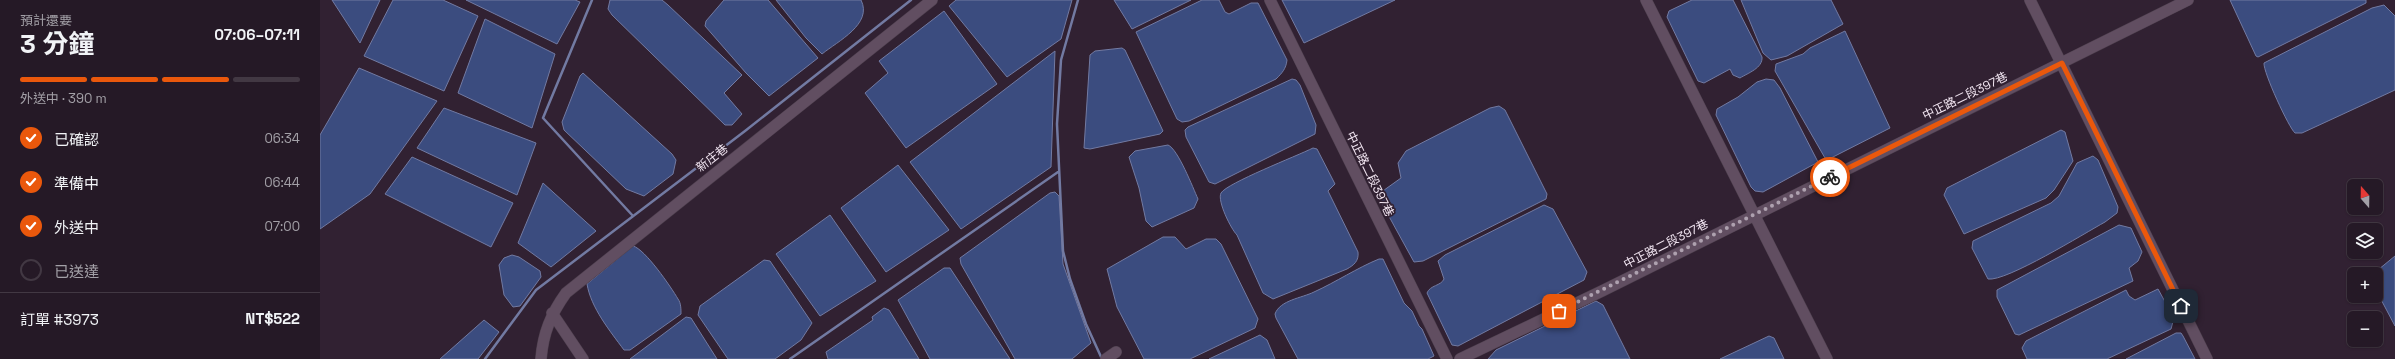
<!DOCTYPE html>
<html lang="zh-TW">
<head>
<meta charset="utf-8">
<style>
	body { margin:0; font-family:"Space Grotesk","Noto Sans TC",sans-serif; background:#312632; color:#f1f3f6; height:100vh; display:flex; flex-direction:column; font-size:15px; white-space:nowrap }
	* { box-sizing:border-box; margin:0 }
	p { font-size:13px; color:#a3a0a7 }
	.icon { flex:none; width:22px; height:22px; fill:none; stroke:currentColor; stroke-width:2; stroke-linecap:round; stroke-linejoin:round }
	.map { position:relative; flex:1; overflow:hidden }
	.details { display:flex; flex-direction:column; background:#251926; width:320px }
	.details>* { flex:none }
	.needle { width:26px; rotate:340deg }
	.tools { position:absolute; left:2027px; top:179px; display:grid; gap:8px }
	.tools a { display:grid; place-items:center; width:36px; height:36px; border-radius:6px; background:#251926; box-shadow:0 1px 3px #0004,0 0 0 1px #423843; font-size:20px }
	.pin { position:absolute; display:grid; place-items:center; width:34px; height:34px; color:#fff; margin:-17px; border-radius:8px; box-shadow:0 2px 6px #0006 }
	.courier { position:absolute; display:grid; place-items:center; width:40px; height:40px; margin:-20px; border:3px solid #ea580c; border-radius:50%; background:#fff; color:#222; box-shadow:0 1px 5px #0007 }
	.summary em { font-style:normal; font-weight:700 }
	.summary div { display:flex; flex-direction:column-reverse }
	.summary { display:flex; align-items:center; justify-content:space-between; height:68px; padding:0 20px }
	h1 { font-size:26px; font-weight:700; line-height:30px }
	.bar { display:grid; grid-template-columns:repeat(4,1fr); gap:6px 4px; align-content:center; height:48px; padding:0 20px }
	.bar i { height:5px; border-radius:3px; background:#423843 }
	.bar .on { background:#ea580c }
	.bar p { grid-column:span 4 }
	.line { display:flex; align-items:center; gap:10px; padding:0 20px; border-top:1px solid #423843 }
	.line div { flex:1 }
	ol { padding:0 20px; list-style:none }
	li { display:flex; align-items:center; gap:12px; height:44px }
	li p { margin-inline-start:auto }
	li .icon { padding:4px; border-radius:50%; background:#ea580c; color:#fff; stroke-width:4 }
	li:last-child { color:#a3a0a7 }
	li i { width:22px; height:22px; border:2px solid #423843; border-radius:50% }
	main { display:flex; flex:1; min-height:0 }
	.map>svg:first-child { display:block }
	.water { fill:#3b4c7f; stroke:#727aa2 }
	.lines { fill:none; stroke-linecap:round; stroke-linejoin:round }
	.stream { stroke:#727aa2; stroke-width:2.5 }
	.minor-casing { stroke:#4d3f4d; stroke-width:12 }
	.minor { stroke:#614e61; stroke-width:11 }
	.done { stroke:#aea1af; stroke-width:4; stroke-dasharray:0 7.2 }
	.route { stroke:#ea580c; stroke-width:5 }
	.labels { text-anchor:middle; dominant-baseline:central; stroke-width:3.5; stroke-linejoin:round; paint-order:stroke }
	.street-label { font-size:12px; fill:#f2e6f2; stroke:#312132 }
</style>
</head>
<body>
<main>
<section class="details">
<div class="summary"><div><h1>3 分鐘</h1><p>預計還要</p></div><em>07:06–07:11</em></div>
<div class="bar"><i class="on"></i><i class="on"></i><i class="on"></i><i></i><p>外送中 · 390 m</p></div>
<ol>
<li><svg class="icon" aria-label="check" viewBox="0 0 24 24"><path d="M5 12l5 5 9-10"/></svg>已確認<p>06:34</p></li>
<li><svg class="icon" aria-label="check" viewBox="0 0 24 24"><path d="M5 12l5 5 9-10"/></svg>準備中<p>06:44</p></li>
<li><svg class="icon" aria-label="check" viewBox="0 0 24 24"><path d="M5 12l5 5 9-10"/></svg>外送中<p>07:00</p></li>
<li><i></i>已送達</li>
</ol>
<div class="line" style="height:52px"><div>訂單 #3973</div><b>NT$522</b></div>
</section>
<div class="map">
<svg width="2075" height="359" viewBox="0 0 2075 359">
	<rect width="100%" height="100%" fill="#312132"/>
	<path class="water" d="M12,0H60L40,43Z
		M73,0H123L158,16L124,91L44,56Z
		M146,0H255L260,2L237,44Z
		M290,0H342L348,5L422,75L404,93L422,114L412,125H405L292,15L288,9Z
		M404,0H448L498,58L449,96L426,73L385,26L386,21Z
		M456,0H541C553,24 518,41 502,54L486,38Z
		M636,0H752L741,39L687,77L629,6Z
		M794,0H871L812,29Z
		M882,0H899L905,12L909,14L931,3H938L967,60C966,69 962,73 956,79L869,121L862,122L857,119L816,32Z
		M962,0H1075L984,43Z
		M1372,0H1413L1442,57C1443,68 1428,73 1420,78L1413,75L1410,69L1384,83L1378,81L1347,17L1349,11Z
		M1421,0H1511L1523,24L1467,56L1451,60L1443,53Z
		M1910,0H2046V3L1938,57L1936,56Z
		M2064,5L2075,16V90L1982,133H1975C1969,128 1943,72 1944,63L2052,8Z
		M624,11L677,84L586,148L545,93L568,73L559,61Z
		M165,19L235,54L212,128L138,93Z
		M1525,31L1570,128L1509,159L1505,158L1455,71L1456,64L1483,54L1490,48Z
		M802,48L805,50L843,131L840,134L770,149L764,148L770,55L775,51Z
		M735,51L731,167L641,229L590,162Z
		M39,68L117,101L50,194L0,229V135Z
		M263,73L352,154L356,160L353,174L324,196L306,189L244,130L242,122L260,76Z
		M972,79L976,80L980,85L996,125L995,134L895,184L889,182L866,137L865,130L868,127Z
		M1446,79L1454,80L1460,88L1498,162L1443,192L1435,191L1431,187L1396,115L1397,109L1418,97L1437,82Z
		M1179,106L1185,110L1227,194L1226,199L1103,261L1094,262L1060,200V193L1081,178L1078,163L1086,151L1170,108Z
		M124,108L216,143L197,195L97,148Z
		M1741,130L1745,132L1753,161L1734,190L1726,198L1644,234L1624,195L1627,188Z
		M848,145C858,149 873,188 878,199L874,208L832,227L826,221L819,188L809,157L815,151Z
		M993,148L997,149L1015,184L1008,191L1038,252C1039,261 1034,265 1027,269L953,299L943,293L917,235C911,229 897,201 901,193C907,183 977,156 993,148Z
		M1773,156L1778,160L1798,207L1797,213L1785,222C1765,233 1686,282 1668,279L1652,248L1653,241L1731,203L1739,196L1757,163Z
		M92,157L193,203L171,247L65,194Z
		M578,165L629,230L566,272L521,208Z
		M223,183L276,231L231,267L198,243Z
		M730,193L735,192L739,196L743,264L771,343L752,359H695L641,264L640,258Z
		M1224,205L1233,209L1267,272L1264,280L1138,346L1132,345L1107,293C1110,285 1121,286 1124,279L1118,261L1125,255Z
		M510,215L556,281L500,316L456,254Z
		M1799,225L1811,228L1822,252L1818,261L1809,268L1813,281L1699,335L1695,334L1677,297V290Z
		M843,237H855L866,249L886,239H896L901,244L938,319L935,328L870,359H824L797,307L787,269Z
		M313,246C325,249 351,287 358,299C361,303 361,309 361,314L310,350H304C290,331 271,308 267,284Z
		M192,255L199,257L220,271L221,277L200,306L193,307L184,295L179,265L184,258Z
		M2075,256V326L2056,290V274H2053Z
		M1059,259H1063L1084,303L1092,311L1099,326L1102,329L1114,356L1108,359H978L956,318L955,314C960,300 982,298 994,292C1016,282 1037,268 1059,259Z
		M444,260L450,261L492,323L481,340L455,359H408L378,315L380,306Z
		M624,268H630L690,359H610L578,300Z
		M1838,289L1854,318L1851,329L1787,359H1707L1702,348L1706,341L1806,290L1809,296L1815,300Z
		M1276,301L1283,305L1310,359H1168L1176,350Z
		M564,308L569,310L599,359H508L506,352L553,320L552,317Z
		M366,317L371,318L397,359H310Z
		M164,320L179,332L158,359H120Z
		M1856,333H1861L1863,336L1875,359H1806Z
		M940,335L947,340L955,359H889Z
		M1449,336L1454,338L1464,359H1400Z"/>
	<g class="lines">
		<path class="stream" d="M272,0L223,118L313,216
			M758,0L741,60L737,124L743,251L750,279L766,324L782,359
			M165,359L216,290L425,131L591,0
			M470,359L738,172"/>
		<g class="minor-casing">
			<path id="minor" d="M950,0L1127,359
				M1326,0L1507,359
				M1710,0L1887,359
				M232,313L263,359
				M221,359C223,333 231,314 246,293L612,0
				M786,359L796,352
				M1140,359L1282,291L1868,0"/>
		</g>
		<use href="#minor" class="minor"/>
	</g>
	<g class="lines">
		<path class="done" d="M1239,311L1510,177"/>
		<path class="route" d="M1510,177L1742,63L1861,306"/>
	</g>
	<g class="labels">
		<g class="street-label">
			<text transform="translate(1645 96) rotate(-26)">中正路二段397巷</text>
			<text transform="translate(392 158) rotate(-38)">新庄巷</text>
			<text transform="translate(1050 174) rotate(64)">中正路二段397巷</text>
			<text transform="translate(1346 244) rotate(-27)">中正路二段397巷</text>
		</g>
	</g>
</svg>
<div class="tools">
<a><svg class="needle" viewBox="-14 -14 28 28"><path d="M0-13l5 13h-10z" fill="#e53935"/><path d="M0 13l5-13h-10z" fill="#a3a0a7"/></svg></a>
<a><svg class="icon" aria-label="layers" viewBox="0 0 24 24"><path d="M12 4l9 5-9 5-9-5zM3 14l9 5 9-5"/></svg></a>
<a>+</a>
<a>−</a>
</div>
<div class="pin" style="left:1239px;top:311px;background:#ea580c"><svg class="icon" aria-label="bag" viewBox="0 0 24 24"><path d="M5 8h14l-1 12H6zM9 8a3 3 0 0 1 6 0"/></svg></div>
<div class="pin" style="left:1861px;top:306px;background:#1f2937"><svg class="icon" aria-label="home" viewBox="0 0 24 24"><path d="M3 11l9-7 9 7M6 9v11h12V9"/></svg></div>
<div class="courier" style="left:1510px;top:177px"><svg class="icon" aria-label="bike" viewBox="0 0 24 24"><circle cx="6" cy="16" r="4"/><circle cx="18" cy="16" r="4"/><path d="M6 16l4-8h5l3 8M10 8l3 8H6M13 5h3"/></svg></div>
</div>
</main>
</body>
</html>
